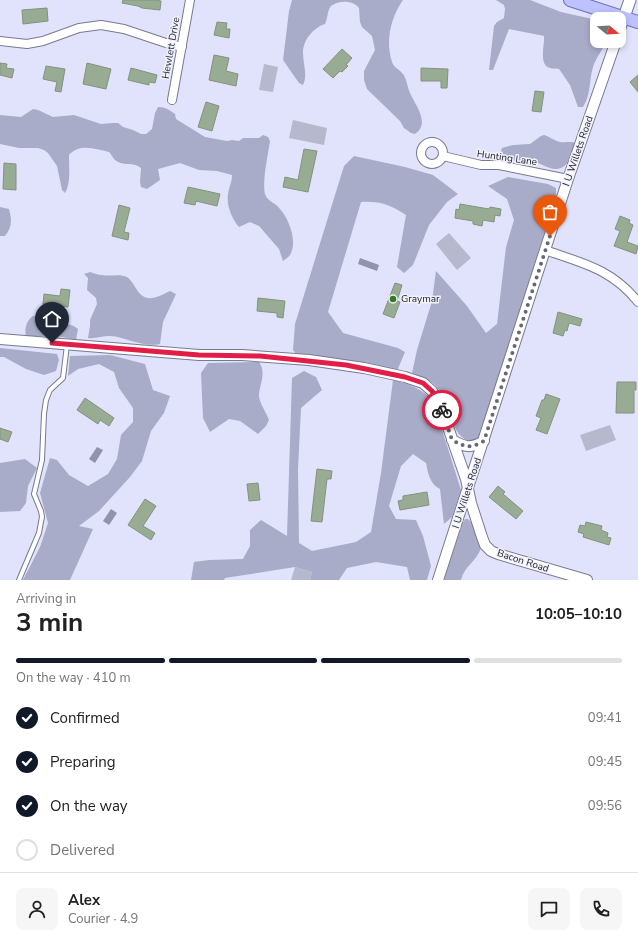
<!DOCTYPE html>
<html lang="en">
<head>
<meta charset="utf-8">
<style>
	body { margin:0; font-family:"Nunito Sans",sans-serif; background:#f6f6f6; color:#202124; height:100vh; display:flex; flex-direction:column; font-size:15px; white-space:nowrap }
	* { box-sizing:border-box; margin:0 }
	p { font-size:13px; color:#757577 }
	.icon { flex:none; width:22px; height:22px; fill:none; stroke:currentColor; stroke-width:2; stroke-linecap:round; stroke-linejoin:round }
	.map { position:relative; height:580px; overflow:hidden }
	.details { display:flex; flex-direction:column; background:#fff; flex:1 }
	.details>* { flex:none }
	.needle { width:26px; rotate:108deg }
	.fabs { position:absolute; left:590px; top:12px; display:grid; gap:8px }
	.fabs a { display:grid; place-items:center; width:36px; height:36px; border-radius:8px; background:#fff; box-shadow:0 2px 6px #0003; font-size:20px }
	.pin { position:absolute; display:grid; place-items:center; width:34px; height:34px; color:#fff; margin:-41px -17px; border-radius:50% 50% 50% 0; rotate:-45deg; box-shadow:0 0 4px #0007 }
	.pin .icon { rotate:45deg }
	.courier { position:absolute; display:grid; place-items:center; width:40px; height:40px; margin:-20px; border:3px solid #e11d48; border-radius:50%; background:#fff; color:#222; box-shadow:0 1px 5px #0007 }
	.summary em { font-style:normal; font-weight:700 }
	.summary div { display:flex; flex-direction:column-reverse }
	.summary { display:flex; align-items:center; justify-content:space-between; height:68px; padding:0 16px }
	h1 { font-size:26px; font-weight:700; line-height:30px }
	.bar { display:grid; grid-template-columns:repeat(4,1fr); gap:6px 4px; align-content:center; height:48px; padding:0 16px }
	.bar i { height:5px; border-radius:3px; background:#e0e0e0 }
	.bar .current { background:#111827 }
	.bar p { grid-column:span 4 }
	.line { display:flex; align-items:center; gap:10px; padding:0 16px; border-top:1px solid #e0e0e0 }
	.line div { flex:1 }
	.round { display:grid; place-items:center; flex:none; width:42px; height:42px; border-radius:8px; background:#f6f6f6 }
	ol { padding:0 16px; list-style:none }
	li { display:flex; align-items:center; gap:12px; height:44px }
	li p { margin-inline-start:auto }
	li .icon { padding:4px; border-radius:50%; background:#111827; color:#fff; stroke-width:4 }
	li:last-child { color:#757577 }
	li i { width:22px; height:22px; border:2px solid #e0e0e0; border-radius:50% }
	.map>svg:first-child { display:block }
	.green { fill:#b6b8ce }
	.forest { fill:#a9acc8 }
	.water { fill:#9093ae }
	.building { fill:#98ac94; stroke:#839280 }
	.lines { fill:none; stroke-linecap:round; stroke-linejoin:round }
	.service-casing { stroke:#777a8f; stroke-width:6 }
	.minor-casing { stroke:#777a8f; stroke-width:10 }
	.tertiary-casing { stroke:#777a8f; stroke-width:12 }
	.secondary-casing { stroke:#777a8f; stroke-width:13 }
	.primary-casing { stroke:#6c70b6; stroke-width:14 }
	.service { stroke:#fff; stroke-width:4 }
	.minor { stroke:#fff; stroke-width:8 }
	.tertiary { stroke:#fff; stroke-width:10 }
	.secondary { stroke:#fff; stroke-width:11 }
	.primary { stroke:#bec1ff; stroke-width:12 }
	.done { stroke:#666875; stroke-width:4; stroke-dasharray:0 7.2 }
	.route { stroke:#e11d48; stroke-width:5 }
	.poi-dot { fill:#317c23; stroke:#f0f1fb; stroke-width:1.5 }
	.labels { text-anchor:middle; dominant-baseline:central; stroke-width:3; stroke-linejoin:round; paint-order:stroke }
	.street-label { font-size:10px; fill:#24252d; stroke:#f0f1fb }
	.poi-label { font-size:10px; fill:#24252d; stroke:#f0f1fb; text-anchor:start }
</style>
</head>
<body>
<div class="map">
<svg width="638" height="580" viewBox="0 0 638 580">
	<rect width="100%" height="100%" fill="#e0e3fb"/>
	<path class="green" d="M264,64L278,67L273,92L259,90Z
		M293,120L327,128L324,145L289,138Z
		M449,233L471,258L457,270L436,244Z
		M610,425L616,440L586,451L580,435Z
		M295,567L312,572L310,580H291Z"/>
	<path class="forest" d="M292,0H403C391,17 385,41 392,62C394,68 398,68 402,73C407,78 407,87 410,93C415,105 431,123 415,134L411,133L404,128L400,121L367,89L364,80V71L375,50L372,36L362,27L360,22L359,8C353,0 339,0 331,6C327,11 328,18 325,24C313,28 303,40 303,53C303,65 308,74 303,85L299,83L283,60L289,11Z
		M496,0H530L561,12L597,20V41H605C603,51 596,57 593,67C589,80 591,95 583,107H578L570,85L559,69C556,68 553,69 550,68C538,65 545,44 544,36L509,29L493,70H489L494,26L497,22L504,18L505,9L504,5Z
		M158,107C166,107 169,110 175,114L176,119L205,137L227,141L232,140L239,141L243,138H259L263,135L268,137L270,141C268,155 262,181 265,194C267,201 276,203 280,209C289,219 298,242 290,255C289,257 285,259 283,261L279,249L259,226L250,222L239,227C232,219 226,205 228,194C229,187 232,182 232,175L217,171L199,170L180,163L158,169L160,180L147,189L141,187L140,182L141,168C133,161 123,167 115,160C113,158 111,154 109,152C95,149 80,143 69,155C69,167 71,183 65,193L62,190L57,166L48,153L44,150L38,148H19L0,144V115L21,117L33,109L38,110L53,117L74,115L101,124L113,123H118L123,127L133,130L141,134H146L152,129L155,113Z
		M544,135C550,137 555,141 560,142C566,143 570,141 576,143L575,149C567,154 572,163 561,168C550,172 541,162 531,161C524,160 517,162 510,160C505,159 502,156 500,153L502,148L513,145L530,144L541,136Z
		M354,156L405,167L433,175L458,194L447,202L429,225L413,265L404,273L397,267L406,215C390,205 381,201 361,202L328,312L343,333L398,348L405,352L397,371L297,355L293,350L295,324L344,166Z
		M508,177L548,184L556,188V196L480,436L474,442C453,439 454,420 448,404C446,398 440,391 436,386C431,380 419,376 412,373L417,350L432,301L436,271L467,306L486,333L497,324L506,247L514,220L507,199L488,186Z
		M0,207L9,209C12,220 12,228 5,236H0Z
		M90,272C94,273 98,275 102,275C110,277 119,273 127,277C131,280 134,285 137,290C146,304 158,297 170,291L176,294L163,322L160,344C142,348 127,337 110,336C102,336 96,339 88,338L90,326V320L97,304L96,298L87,290L88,278L84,274Z
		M33,316L41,318L49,326C56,326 57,324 62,323C67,323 75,326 78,329L76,340L53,335L27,338C23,331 27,319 33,316Z
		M0,348L57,354L59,360L56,371L44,375L26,369L4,357H0Z
		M110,355L145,364L153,390L170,396L164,413L151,431L142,461L130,477L99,511L79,526L93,529L70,580H23L40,547L48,523L40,493L50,458L57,460L69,475L88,486L108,474L117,459L121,435L133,422V408L119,388L114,372L99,364L78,369L68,376L70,356Z
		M259,362C267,373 259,385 259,396C259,402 267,414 269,420L266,426L258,434L240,421L229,419L210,432L203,418L201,373L208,363Z
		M304,371L316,377L322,390L301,408L298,469L299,543L312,551L356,542L371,532L381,473L393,380C409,384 423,389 433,401L461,490L452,517L444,524L440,489C430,484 428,474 426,463L413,454L401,466L389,506L396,519L416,520L423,536L431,566L427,580H410L407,567L376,562L347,568L339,580H310L312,572L295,567L225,578L224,580H191L194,562L209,560L243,559L250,546V530L261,520L287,536L292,378Z
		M25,459L37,468L28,486L26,503L20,511L0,512V463Z
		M465,519H468C477,526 477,539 481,548C477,561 464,566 461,580H444L462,525Z"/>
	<path class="water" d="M360,258L379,265L377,271L358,264Z
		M97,447L103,450L95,463L89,459Z
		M111,509L117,513L109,525L103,521Z"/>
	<path class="building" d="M123,0H155L161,1L160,10L142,8L138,6L122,3Z
		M47,8L48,21L23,24L22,10Z
		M217,22L227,23L226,29H230L229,38L214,35Z
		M342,49L352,58L346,65L348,66L342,72L340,71L333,78L323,69Z
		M214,55L229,58L226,71L238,74L236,86L209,80Z
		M0,63L7,64L6,68L14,69L12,78L0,75Z
		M87,63L111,69L106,89L83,84Z
		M46,66L65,69L61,92L55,91L57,82L43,79Z
		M131,68L157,75L155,83L149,82V85L128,80Z
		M421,68L448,69L447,88H441V81H421Z
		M638,75V92L630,82Z
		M535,91L544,92L541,112L532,111Z
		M206,102L219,106L212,131L198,127Z
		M304,149L317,151L308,192L283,187L285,177L298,180Z
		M4,163L16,164V190L3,189Z
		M188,187L220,194L217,206L196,201L195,205L184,203Z
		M460,204L489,209L490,207L501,209L500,216L495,215L494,222L483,220L482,226L473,224V221L455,218L456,209L459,210Z
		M119,205L130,208L124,232L129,233L128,240L112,236Z
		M620,216L630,220L629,223L633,225L627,242L638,246L636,254L614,246L620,231L615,229Z
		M395,283L402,285L397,301L400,302L394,318L383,314Z
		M61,289L70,290L68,307L43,304L44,294L60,296Z
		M258,298L285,301L283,318L277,317V313L257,311Z
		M558,312L582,319L580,326L569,323L567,331L565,330L563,336L553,333Z
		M617,382H636V390H634V413H616Z
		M546,394L560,399L547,434L536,430L541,418L536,416L542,400H544Z
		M85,398L114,418L109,426L100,420L98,424L77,410Z
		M0,428L12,432L8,442L0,439Z
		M317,469L332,471L331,479H327L322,522L311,521Z
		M258,483L260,500L249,501L247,484Z
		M498,486L505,492L503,494L523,511L516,519L489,497Z
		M427,492L429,505L400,510L398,501L403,500V496Z
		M145,499L156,506L143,526L155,533L151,540L128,525Z
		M586,522L602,526L601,530L608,533L607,537L611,538L609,545L583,537L584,534L578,532L580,525L585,526Z"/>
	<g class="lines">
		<g class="service-casing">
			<path id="service" d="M19,580L39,533L41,522L42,517L41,511L34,494L42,460L44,414L46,400L50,390L63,378L67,345"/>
		</g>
		<g class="minor-casing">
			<path id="minor" d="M0,41L27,44L43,41L79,28L101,25L124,29L166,43L182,47
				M172,100L190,0
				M421 153a11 11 0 1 1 22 0a11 11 0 1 1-22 0Z
				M443,156L481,165H499L568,179
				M545,250C582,263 612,269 638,302"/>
		</g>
		<g class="tertiary-casing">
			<path id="tertiary" d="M619,32L624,17
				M0,339L199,355H242L309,360L364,368L405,377L423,383L432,391L440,404L466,479L471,503L482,537L485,545L491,551L498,554L587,580
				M452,440C465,447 470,449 484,441
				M438,580L568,179L616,41"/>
		</g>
		<g class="secondary-casing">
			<path id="secondary" d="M624,17L630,0"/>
		</g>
		<g class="primary-casing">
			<path id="primary" d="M570,0L638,22"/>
		</g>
		<use href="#service" class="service"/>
		<use href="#minor" class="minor"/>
		<use href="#tertiary" class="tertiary"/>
		<use href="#secondary" class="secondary"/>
		<use href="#primary" class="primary"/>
	</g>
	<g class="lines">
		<path class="done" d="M442,410L452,440C465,447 470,449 484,441L550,236"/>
		<path class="route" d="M52,343L199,355L260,356L346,365L405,377L423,383L432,391L440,404L442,410"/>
	</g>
	<circle class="poi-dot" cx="393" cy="299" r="4"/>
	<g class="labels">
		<g class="street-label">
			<text transform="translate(171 48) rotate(-80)">Hewlett Drive</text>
			<text transform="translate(578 151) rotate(-71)">I U Willets Road</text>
			<text transform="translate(507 158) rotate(8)">Hunting Lane</text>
			<text transform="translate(467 493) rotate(-72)">I U Willets Road</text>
			<text transform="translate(523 561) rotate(18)">Bacon Road</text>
		</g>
		<g class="poi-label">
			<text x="401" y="299">Graymar</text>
		</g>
	</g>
</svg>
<div class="fabs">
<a><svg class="needle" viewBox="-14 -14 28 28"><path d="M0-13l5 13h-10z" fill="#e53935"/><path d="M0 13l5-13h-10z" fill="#757577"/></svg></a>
</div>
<div class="pin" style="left:550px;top:236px;background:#ea580c"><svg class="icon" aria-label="bag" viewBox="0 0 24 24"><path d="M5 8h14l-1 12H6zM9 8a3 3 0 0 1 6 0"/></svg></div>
<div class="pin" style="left:52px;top:343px;background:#1f2937"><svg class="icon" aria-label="home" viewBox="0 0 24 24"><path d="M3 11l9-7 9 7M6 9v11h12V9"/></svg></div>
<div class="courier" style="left:442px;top:410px"><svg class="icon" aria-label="bike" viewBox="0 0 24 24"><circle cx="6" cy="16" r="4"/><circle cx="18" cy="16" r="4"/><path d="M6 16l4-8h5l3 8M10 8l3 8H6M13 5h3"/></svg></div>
</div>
<section class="details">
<div class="summary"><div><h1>3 min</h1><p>Arriving in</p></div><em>10:05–10:10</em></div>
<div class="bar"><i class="current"></i><i class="current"></i><i class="current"></i><i></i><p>On the way · 410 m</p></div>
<ol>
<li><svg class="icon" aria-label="check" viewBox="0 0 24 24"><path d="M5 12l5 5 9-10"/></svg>Confirmed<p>09:41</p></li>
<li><svg class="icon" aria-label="check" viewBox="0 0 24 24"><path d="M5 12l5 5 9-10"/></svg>Preparing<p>09:45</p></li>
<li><svg class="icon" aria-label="check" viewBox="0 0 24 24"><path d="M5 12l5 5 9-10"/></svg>On the way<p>09:56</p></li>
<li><i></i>Delivered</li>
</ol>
<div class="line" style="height:72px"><a class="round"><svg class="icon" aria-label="person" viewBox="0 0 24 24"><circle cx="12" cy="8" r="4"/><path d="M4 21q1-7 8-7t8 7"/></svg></a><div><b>Alex</b><p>Courier · 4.9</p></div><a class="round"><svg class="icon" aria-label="chat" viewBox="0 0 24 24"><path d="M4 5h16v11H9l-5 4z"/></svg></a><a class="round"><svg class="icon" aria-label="phone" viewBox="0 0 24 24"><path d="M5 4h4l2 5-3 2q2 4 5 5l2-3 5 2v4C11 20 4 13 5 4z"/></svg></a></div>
</section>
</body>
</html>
